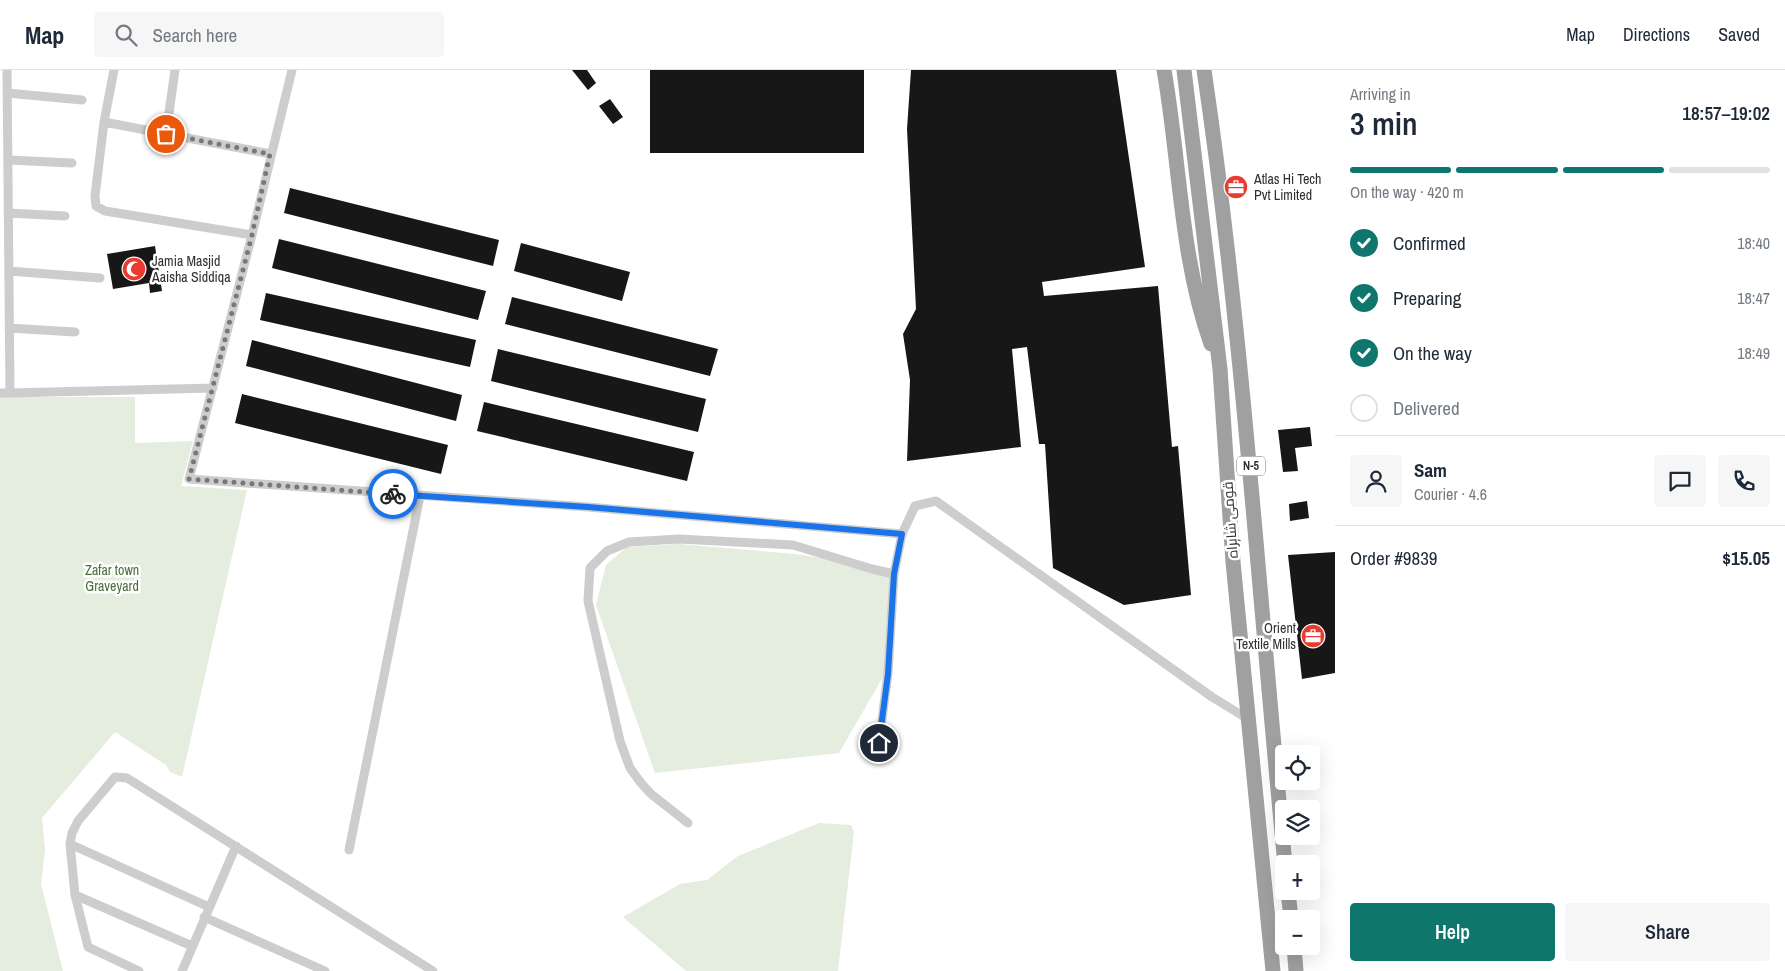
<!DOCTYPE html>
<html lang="en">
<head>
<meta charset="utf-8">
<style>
	body { margin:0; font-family:"Archivo Narrow",Cairo,sans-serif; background:#f6f6f7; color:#1f2937; height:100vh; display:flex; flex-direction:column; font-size:19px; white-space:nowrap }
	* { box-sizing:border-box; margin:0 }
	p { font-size:16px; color:#747a83 }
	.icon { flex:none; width:28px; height:28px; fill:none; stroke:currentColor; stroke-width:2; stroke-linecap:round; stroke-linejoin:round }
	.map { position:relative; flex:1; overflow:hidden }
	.drawer { display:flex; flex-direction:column; background:#fff; width:450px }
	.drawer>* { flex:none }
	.controls { position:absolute; left:1275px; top:675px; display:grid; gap:10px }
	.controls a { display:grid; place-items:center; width:45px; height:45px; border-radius:5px; background:#fff; box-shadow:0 5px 20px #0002; font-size:25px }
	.pin { position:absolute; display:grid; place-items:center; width:42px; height:42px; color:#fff; margin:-21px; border:2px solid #fff; border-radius:50%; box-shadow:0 1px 5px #0007 }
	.courier { position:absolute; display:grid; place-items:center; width:50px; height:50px; margin:-25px; border:4px solid #1a73e8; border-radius:50%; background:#fff; color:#222; box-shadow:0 1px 6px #0007 }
	.headline em { font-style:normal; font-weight:600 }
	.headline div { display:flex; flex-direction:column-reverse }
	.headline { display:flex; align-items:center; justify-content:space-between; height:85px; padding:0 15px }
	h1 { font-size:32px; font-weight:600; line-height:38px }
	.bar { display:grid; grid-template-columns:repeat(4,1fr); gap:8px 5px; align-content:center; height:60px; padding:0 15px }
	.bar i { height:6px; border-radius:4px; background:#e0e1e3 }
	.bar .on { background:#0f766e }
	.bar p { grid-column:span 4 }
	.line { display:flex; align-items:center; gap:12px; padding:0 15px; border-top:1px solid #e0e1e3 }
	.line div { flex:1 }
	.round { display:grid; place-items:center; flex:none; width:52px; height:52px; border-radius:5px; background:#f6f6f7 }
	ol { padding:0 15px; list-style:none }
	li { display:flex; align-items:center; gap:15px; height:55px }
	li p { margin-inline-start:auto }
	li .icon { padding:5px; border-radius:50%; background:#0f766e; color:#fff; stroke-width:4 }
	li:last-child { color:#747a83 }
	li i { width:28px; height:28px; border:2px solid #e0e1e3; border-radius:50% }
	.primary-button { display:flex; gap:10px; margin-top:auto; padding:10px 15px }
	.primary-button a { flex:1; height:58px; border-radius:5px; background:#0f766e; color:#fff; font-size:20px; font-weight:600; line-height:58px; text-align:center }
	.primary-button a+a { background:#f6f6f7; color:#1f2937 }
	header { display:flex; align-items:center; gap:30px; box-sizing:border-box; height:70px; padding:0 25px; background:#fff; border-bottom:1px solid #e0e1e3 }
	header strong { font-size:24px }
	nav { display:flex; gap:28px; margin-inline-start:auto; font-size:18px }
	.search { width:350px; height:45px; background:#f6f6f7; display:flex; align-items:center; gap:12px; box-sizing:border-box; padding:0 18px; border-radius:5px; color:#747a83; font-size:19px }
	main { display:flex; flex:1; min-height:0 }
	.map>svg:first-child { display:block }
	.green { fill:#e4edde }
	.building { fill:#171717 }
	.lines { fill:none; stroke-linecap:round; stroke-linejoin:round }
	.minor { stroke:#cdcdcd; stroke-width:9 }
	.trunk { stroke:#a0a0a0; stroke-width:15 }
	.done { stroke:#787878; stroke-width:5; stroke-dasharray:0 9 }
	.route { stroke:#1a73e8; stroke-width:6 }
	.labels { text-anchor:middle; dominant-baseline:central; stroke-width:5; stroke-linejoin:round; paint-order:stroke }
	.shield { fill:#fff; stroke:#6e6e6e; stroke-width:1 }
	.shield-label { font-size:12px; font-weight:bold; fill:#303030 }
	.poi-label { font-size:14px; fill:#303030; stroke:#fff; text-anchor:start }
	.street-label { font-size:14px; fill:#303030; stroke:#fff }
	.park-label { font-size:14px; fill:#4c6e3c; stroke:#fff }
</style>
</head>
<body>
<header>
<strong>Map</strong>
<div class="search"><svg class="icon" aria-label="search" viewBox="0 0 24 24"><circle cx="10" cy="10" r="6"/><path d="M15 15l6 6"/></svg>Search here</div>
<nav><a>Map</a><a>Directions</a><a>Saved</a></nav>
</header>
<main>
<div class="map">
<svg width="1335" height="901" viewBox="0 0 1335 901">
	<rect width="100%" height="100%" fill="#fff"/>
	<path class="green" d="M0,327H135V373L193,371L181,416L247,420L182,707L170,702L166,695L115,662L42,748L45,780L41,814L63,901H0Z
		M679,474L795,484L893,499L887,600L839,683L655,703L596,535L606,495L627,477Z
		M819,753L851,755L854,762L838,901H686L623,847L680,814L707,810L738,786Z"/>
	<path class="building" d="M572,0H587L596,13L588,20Z
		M650,0H864V83H650Z
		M911,0H1116L1145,197L1042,212L1044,226L1158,216L1172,377L1178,376L1191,525L1124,535L1053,498L1045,374H1039L1027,277L1012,279L1021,377L907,391L910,310L903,264L916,239L907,59Z
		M610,29L623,47L613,54L599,36Z
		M290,118L499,170L493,196L284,143Z
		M279,169L486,221L478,250L272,198Z
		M521,173L630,202L622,231L514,201Z
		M155,176L162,221L150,223L149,213L113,219L107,184Z
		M266,223L476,270L470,297L260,250Z
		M512,227L718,279L710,306L505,254Z
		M252,270L462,325L456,351L246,296Z
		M498,279L706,329L698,362L491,311Z
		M242,324L448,375L441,404L235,353Z
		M484,332L694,382L687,411L477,361Z
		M1310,357L1312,376L1295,378L1298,401L1283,402L1278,360Z
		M1307,431L1309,448L1290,451L1289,434Z
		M1335,482V603L1302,609L1288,485Z"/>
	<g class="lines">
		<path class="minor" d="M114,0L104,52L95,126L96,136L105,141L252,165
			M292,0L252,165L189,409L588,437L902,464
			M7,23L82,30
			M104,52L271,84
			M166,64L175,0
			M8,90L72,93
			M8,143L65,146
			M9,201L100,208
			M9,258L75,262
			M0,323H10L7,0
			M10,323L213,318
			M879,673L888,603L894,504L902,464L915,436L936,431L1212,627L1248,649
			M688,753L651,724L641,713L630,698L620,671L588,531L590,498L607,481L629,472L679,469L793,475L872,499L894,504
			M70,774L209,837
			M349,780L420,426
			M75,825L192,876
			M204,847L325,901
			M139,901L88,877L75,825L70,774L72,763L78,751L115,707L127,708L433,901
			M182,901L236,776"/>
		<path class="trunk" d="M1164,0C1180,91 1180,187 1211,274
			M1184,0L1220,299L1233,492L1273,901
			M1204,0C1243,264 1259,529 1285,794
			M1288,821L1291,849
			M1294,876L1296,901"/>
	</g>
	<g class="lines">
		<path class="done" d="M166,64L270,84L252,165L189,409L393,424"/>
		<path class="route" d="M393,424L588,437L902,464L894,504L888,604L879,673"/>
	</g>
	<defs>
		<g id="office-disc" transform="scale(1.25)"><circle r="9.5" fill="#ea3b30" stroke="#fff"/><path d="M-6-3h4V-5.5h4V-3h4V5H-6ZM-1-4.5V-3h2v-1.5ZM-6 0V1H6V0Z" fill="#fff"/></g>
		<g id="mosque-disc" transform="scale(1.25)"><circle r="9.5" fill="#ea3b30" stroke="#fff"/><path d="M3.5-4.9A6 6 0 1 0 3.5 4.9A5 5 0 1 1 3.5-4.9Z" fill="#fff"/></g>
	</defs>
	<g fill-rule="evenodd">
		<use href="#office-disc" x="1236" y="117"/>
		<use href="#mosque-disc" x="134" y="199"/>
		<use href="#office-disc" x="1313" y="566"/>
	</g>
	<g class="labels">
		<rect class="shield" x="1237" y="386.5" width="28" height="19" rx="4"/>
		<g class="shield-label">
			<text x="1251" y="396">N-5</text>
		</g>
		<g class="poi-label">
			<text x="1254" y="109">Atlas Hi Tech<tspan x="1254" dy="16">Pvt Limited</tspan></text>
			<text x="152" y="191">Jamia Masjid<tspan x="152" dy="16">Aaisha Siddiqa</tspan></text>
			<text x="1296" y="558" text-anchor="end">Orient<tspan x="1296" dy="16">Textile Mills</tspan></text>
		</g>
		<g class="street-label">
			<text transform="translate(1230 450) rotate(-94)">قومی شاہراہ</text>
		</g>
		<g class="park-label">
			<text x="112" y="500">Zafar town<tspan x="112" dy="16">Graveyard</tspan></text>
		</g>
	</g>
</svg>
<div class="controls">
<a><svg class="icon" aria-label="locate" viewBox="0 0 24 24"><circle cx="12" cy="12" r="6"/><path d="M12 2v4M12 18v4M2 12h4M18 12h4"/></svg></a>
<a><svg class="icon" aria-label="layers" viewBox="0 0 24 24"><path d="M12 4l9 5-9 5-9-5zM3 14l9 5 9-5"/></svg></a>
<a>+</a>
<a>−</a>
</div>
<div class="pin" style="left:166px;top:64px;background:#ea580c"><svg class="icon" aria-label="bag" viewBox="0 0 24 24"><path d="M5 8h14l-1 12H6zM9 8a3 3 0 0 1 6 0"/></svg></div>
<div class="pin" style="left:879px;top:673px;background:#1f2937"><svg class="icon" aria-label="home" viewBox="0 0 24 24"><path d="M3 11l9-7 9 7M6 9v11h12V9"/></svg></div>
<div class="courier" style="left:393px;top:424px"><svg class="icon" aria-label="bike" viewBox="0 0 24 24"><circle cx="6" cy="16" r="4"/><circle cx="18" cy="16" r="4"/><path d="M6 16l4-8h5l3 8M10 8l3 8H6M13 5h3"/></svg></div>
</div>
<section class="drawer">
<div class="headline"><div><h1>3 min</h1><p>Arriving in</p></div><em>18:57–19:02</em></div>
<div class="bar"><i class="on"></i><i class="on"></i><i class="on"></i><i></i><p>On the way · 420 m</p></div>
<ol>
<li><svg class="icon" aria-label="check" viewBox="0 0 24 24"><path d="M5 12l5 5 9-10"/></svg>Confirmed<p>18:40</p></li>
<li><svg class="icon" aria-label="check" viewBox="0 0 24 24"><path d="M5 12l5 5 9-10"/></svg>Preparing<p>18:47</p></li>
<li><svg class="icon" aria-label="check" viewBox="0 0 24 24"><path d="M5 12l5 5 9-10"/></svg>On the way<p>18:49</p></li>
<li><i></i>Delivered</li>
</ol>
<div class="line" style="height:90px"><a class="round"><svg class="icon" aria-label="person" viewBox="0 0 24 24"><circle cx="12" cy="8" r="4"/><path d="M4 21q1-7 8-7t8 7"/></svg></a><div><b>Sam</b><p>Courier · 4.6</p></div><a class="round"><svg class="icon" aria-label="chat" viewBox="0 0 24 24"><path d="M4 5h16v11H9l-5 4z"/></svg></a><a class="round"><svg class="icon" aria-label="phone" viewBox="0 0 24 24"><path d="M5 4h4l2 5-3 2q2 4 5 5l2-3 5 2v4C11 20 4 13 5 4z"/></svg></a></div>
<div class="line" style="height:65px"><div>Order #9839</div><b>$15.05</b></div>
<div class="primary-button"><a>Help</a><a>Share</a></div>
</section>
</main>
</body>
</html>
